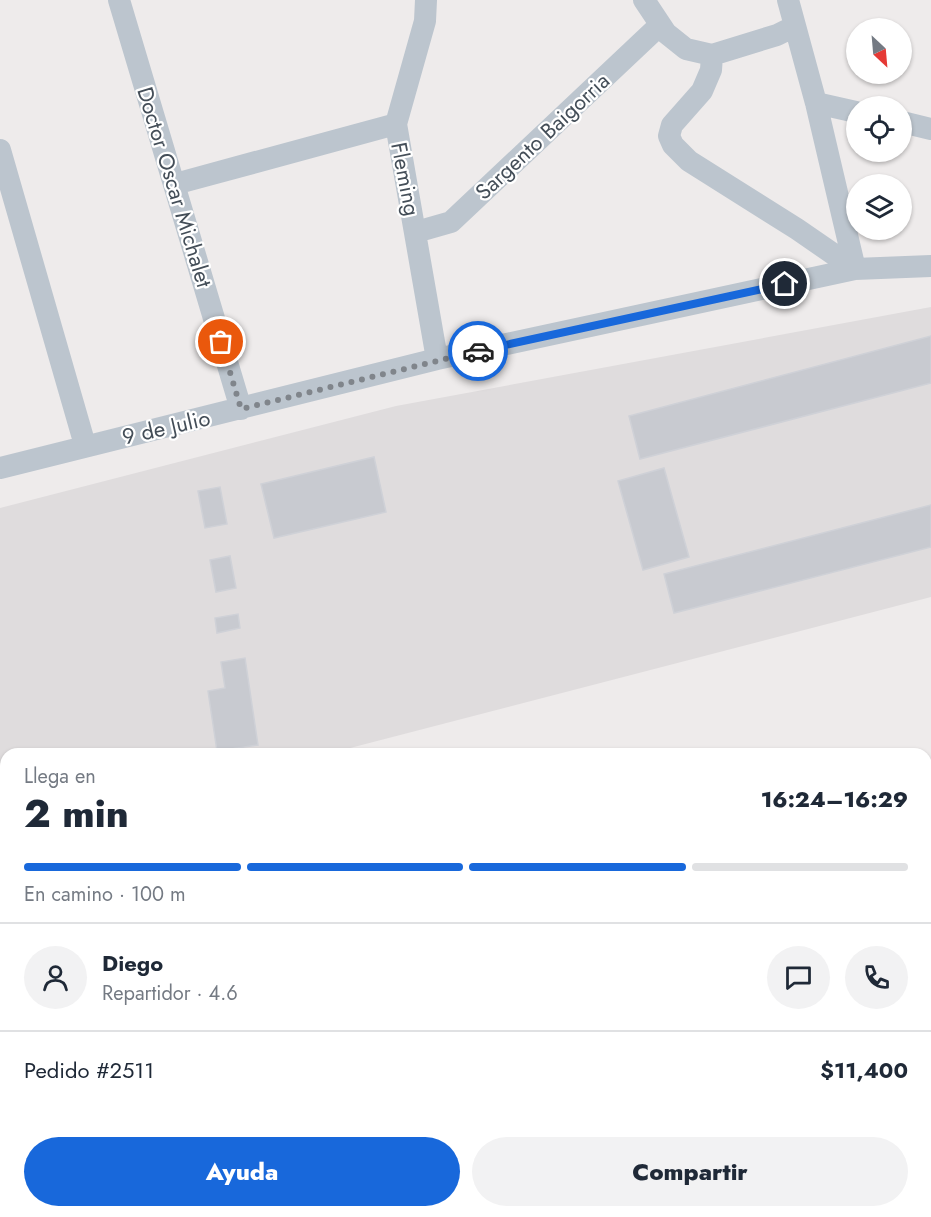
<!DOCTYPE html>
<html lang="es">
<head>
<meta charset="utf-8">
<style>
	body { margin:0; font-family:Jost,sans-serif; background:#f2f2f3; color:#1f2937; height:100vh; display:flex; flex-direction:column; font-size:22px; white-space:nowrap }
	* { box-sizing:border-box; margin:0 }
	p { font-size:20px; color:#747a83 }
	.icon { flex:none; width:33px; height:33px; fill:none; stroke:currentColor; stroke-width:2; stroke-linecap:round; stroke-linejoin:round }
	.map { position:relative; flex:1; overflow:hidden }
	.drawer { position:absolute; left:0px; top:748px; width:932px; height:470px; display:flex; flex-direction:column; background:#fff; border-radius:18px 18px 0 0; box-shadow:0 2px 4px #0004 }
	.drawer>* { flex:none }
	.needle { width:39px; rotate:154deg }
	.tools { position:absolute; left:846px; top:18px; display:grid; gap:12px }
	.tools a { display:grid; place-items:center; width:66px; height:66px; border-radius:50%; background:#fff; box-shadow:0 2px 4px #0004; font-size:30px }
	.pin { position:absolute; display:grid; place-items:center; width:51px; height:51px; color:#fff; margin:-26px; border:3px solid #fff; border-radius:50%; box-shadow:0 2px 6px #0007 }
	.courier { position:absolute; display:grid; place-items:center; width:60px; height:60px; margin:-30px; border:4px solid #1868db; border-radius:50%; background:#fff; color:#222; box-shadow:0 2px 8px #0007 }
	.summary em { font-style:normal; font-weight:800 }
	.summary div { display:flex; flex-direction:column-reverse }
	.summary { display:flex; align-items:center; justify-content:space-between; height:102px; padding:0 24px }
	h1 { font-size:39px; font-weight:800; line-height:45px }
	.bar { display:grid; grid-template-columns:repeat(4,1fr); gap:9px 6px; align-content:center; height:72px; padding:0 24px }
	.bar i { height:8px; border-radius:4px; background:#e0e1e3 }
	.bar .current { background:#1868db }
	.bar p { grid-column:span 4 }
	.line { display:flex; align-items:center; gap:15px; padding:0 24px; border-top:2px solid #e0e1e3 }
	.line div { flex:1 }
	.round { display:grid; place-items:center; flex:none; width:63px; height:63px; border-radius:32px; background:#f2f2f3 }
	.cta { display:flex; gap:12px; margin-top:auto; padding:12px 24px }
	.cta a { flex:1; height:69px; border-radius:36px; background:#1868db; color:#fff; font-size:24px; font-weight:800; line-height:69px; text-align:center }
	.cta a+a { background:#f2f2f3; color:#1f2937 }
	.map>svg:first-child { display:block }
	.education { fill:#dfdcdd }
	.green { fill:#b7eece }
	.building { fill:#c8cad0; stroke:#cfd1d7; stroke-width:1.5 }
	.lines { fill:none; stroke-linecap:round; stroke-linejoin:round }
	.street { stroke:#bcc5ce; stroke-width:22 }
	.done { stroke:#80858b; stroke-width:6; stroke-dasharray:0 10.8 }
	.route { stroke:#1868db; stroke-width:8 }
	.labels { text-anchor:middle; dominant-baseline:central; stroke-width:4.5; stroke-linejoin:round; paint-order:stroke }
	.street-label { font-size:22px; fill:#444e58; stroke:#fff }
</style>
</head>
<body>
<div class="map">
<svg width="931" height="1217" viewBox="0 0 931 1217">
	<rect width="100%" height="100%" fill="#eeebeb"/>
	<path class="education" d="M931,307V597L327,754H6V838L0,840V508L396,406Z"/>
	<path class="green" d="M86,1212H299L301,1217H88Z"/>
	<path class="building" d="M931,336V383L640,459L629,416Z
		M374,457L386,512L274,538L261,484Z
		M664,468L689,557L643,570L618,481Z
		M220,487L227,524L205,528L198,491Z
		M931,505V547L674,613L664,574Z
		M230,556L236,588L216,592L210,560Z
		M238,614L240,628L217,633L215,618Z
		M245,658L258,745L217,751L208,691L225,688L221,662Z"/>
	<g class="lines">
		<path class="street" d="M119,0L241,409
			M426,0L425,21L396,124L437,359
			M644,0L666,33L686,49L712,55L777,35L795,26
			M788,0L816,103L855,269
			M712,55L711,70L702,91L672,125L669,136L673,145L689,161L797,229L855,269
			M816,103L856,112
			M902,122L931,129
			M0,150L85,445
			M175,184L396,124
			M416,232L451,222L660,25
			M0,468L437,359L855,269L931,266
			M59,1212L61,1217
			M346,1212L347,1217
			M757,1212L758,1217
			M925,1212L926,1217
			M675,1217L695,1212"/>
	</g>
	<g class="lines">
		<path class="done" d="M221,342L241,409L478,351"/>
		<path class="route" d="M478,351L785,284"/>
	</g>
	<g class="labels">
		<g class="street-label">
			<text transform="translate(542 136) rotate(-43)">Sargento Baigorria</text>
			<text transform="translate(406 179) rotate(79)">Fleming</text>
			<text transform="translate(175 187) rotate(73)">Doctor Oscar Michalet</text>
			<text transform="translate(166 427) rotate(-13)">9 de Julio</text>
		</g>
	</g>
</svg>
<div class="tools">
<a><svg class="needle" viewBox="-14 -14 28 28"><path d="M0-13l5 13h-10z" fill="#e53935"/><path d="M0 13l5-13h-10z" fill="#747a83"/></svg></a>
<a><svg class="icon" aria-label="locate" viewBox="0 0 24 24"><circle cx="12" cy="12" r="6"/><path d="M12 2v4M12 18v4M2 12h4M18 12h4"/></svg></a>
<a><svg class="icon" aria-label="layers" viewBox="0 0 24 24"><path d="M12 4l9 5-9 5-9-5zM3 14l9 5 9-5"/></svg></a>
</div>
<div class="pin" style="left:221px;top:342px;background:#ea580c"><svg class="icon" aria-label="bag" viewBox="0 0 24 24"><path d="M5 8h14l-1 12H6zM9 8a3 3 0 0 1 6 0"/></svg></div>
<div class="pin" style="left:785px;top:284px;background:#1f2937"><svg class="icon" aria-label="home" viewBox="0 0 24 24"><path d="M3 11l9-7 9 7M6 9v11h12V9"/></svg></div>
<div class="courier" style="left:478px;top:351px"><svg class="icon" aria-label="car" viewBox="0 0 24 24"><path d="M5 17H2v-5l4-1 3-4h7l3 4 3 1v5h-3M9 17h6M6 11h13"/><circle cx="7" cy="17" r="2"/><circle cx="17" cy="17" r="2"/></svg></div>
<section class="drawer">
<div class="summary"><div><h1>2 min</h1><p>Llega en</p></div><em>16:24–16:29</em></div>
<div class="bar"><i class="current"></i><i class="current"></i><i class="current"></i><i></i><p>En camino · 100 m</p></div>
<div class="line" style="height:108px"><a class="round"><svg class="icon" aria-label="person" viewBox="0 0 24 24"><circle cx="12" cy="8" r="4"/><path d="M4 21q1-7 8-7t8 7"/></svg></a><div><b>Diego</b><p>Repartidor · 4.6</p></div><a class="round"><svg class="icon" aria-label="chat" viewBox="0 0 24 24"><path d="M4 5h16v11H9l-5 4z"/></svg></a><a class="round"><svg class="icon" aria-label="phone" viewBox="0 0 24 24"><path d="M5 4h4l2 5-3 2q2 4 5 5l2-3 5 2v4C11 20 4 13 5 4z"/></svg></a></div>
<div class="line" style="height:78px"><div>Pedido #2511</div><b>$11,400</b></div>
<div class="cta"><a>Ayuda</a><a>Compartir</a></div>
</section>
</div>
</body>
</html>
